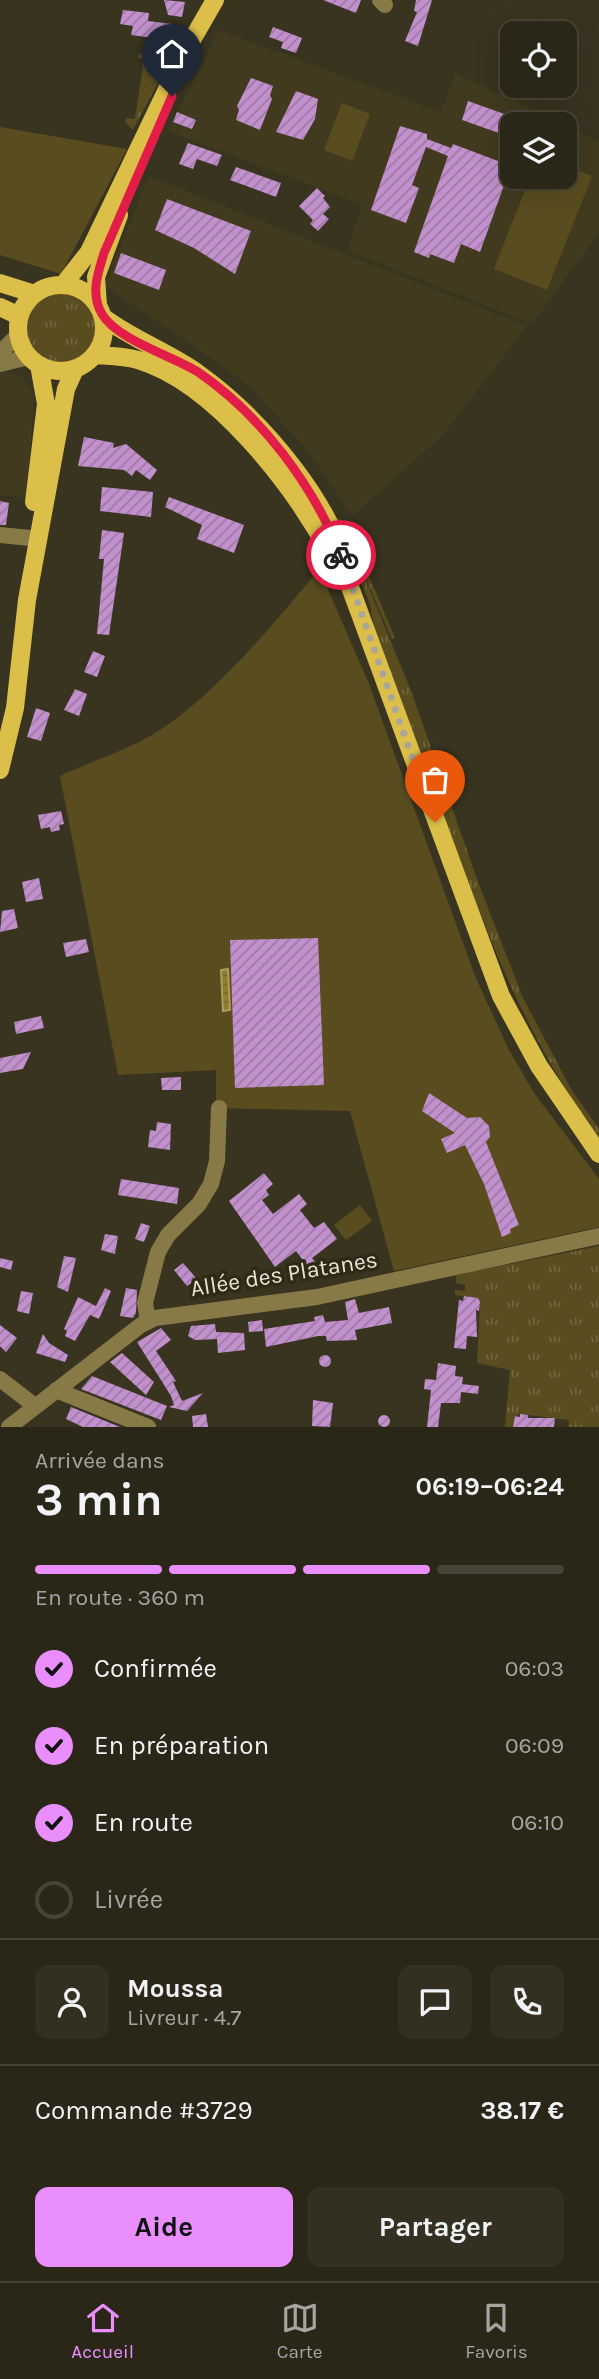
<!DOCTYPE html>
<html lang="fr">
<head>
<meta charset="utf-8">
<style>
	body { margin:0; font-family:Karla,sans-serif; background:#332f21; color:#f1f3f6; height:100vh; display:flex; flex-direction:column; font-size:26px; white-space:nowrap }
	* { box-sizing:border-box; margin:0 }
	p { font-size:23px; color:#a6a5a2 }
	.icon { flex:none; width:38px; height:38px; fill:none; stroke:currentColor; stroke-width:2; stroke-linecap:round; stroke-linejoin:round }
	.map { position:relative; height:1427px; overflow:hidden }
	.sheet { display:flex; flex-direction:column; background:#2b2718; flex:1 }
	.sheet>* { flex:none }
	.buttons { position:absolute; left:500px; top:21px; display:grid; gap:14px }
	.buttons a { display:grid; place-items:center; width:77px; height:77px; border-radius:14px; background:#2b2718; box-shadow:0 7px 28px #0002,0 0 0 2px #474437; font-size:35px }
	.pin { position:absolute; display:grid; place-items:center; width:60px; height:60px; color:#fff; margin:-72px -30px; border-radius:50% 50% 50% 0; rotate:-45deg; box-shadow:0 0 7px #0007 }
	.pin .icon { rotate:45deg }
	.courier { position:absolute; display:grid; place-items:center; width:70px; height:70px; margin:-35px; border:5px solid #e11d48; border-radius:50%; background:#fff; color:#222; box-shadow:0 2px 9px #0007 }
	.overview em { font-style:normal; font-weight:700 }
	.overview div { display:flex; flex-direction:column-reverse }
	.overview { display:flex; align-items:center; justify-content:space-between; height:119px; padding:0 35px }
	h1 { font-size:46px; font-weight:700; line-height:52px }
	.bar { display:grid; grid-template-columns:repeat(4,1fr); gap:10px 7px; align-content:center; height:84px; padding:0 35px }
	.bar i { height:9px; border-radius:5px; background:#474437 }
	.bar .active { background:#ea8dfd }
	.bar p { grid-column:span 4 }
	.line { display:flex; align-items:center; gap:18px; padding:0 35px; border-top:2px solid #474437 }
	.line div { flex:1 }
	.round { display:grid; place-items:center; flex:none; width:74px; height:74px; border-radius:14px; background:#332f21 }
	ol { padding:0 35px; list-style:none }
	li { display:flex; align-items:center; gap:21px; height:77px }
	li p { margin-inline-start:auto }
	li .icon { padding:7px; border-radius:50%; background:#ea8dfd; color:#111; stroke-width:4 }
	li:last-child { color:#a6a5a2 }
	li i { width:38px; height:38px; border:4px solid #474437; border-radius:50% }
	.button { display:flex; gap:14px; margin-top:auto; padding:14px 35px }
	.button a { flex:1; height:80px; border-radius:14px; background:#ea8dfd; color:#111; font-size:28px; font-weight:700; line-height:80px; text-align:center }
	.button a+a { background:#332f21; color:#f1f3f6 }
	.tabs { display:flex; justify-content:space-around; align-items:center; height:98px; border-top:2px solid #474437; background:#2b2718; font-size:19px; color:#a6a5a2 }
	.tabs a { display:grid; justify-items:center; gap:4px }
	.tabs .active { color:#ea8dfd }
	.map>svg:first-child { display:block }
	.built { fill:#413a1f }
	.grass { fill:url(#grass-tufts) }
	.garden { fill:#594d1f }
	.water { fill:url(#water-rules); stroke:#ac9c60; stroke-width:2 }
	.building { fill:url(#building-hatch) }
	.lines { fill:none; stroke-linecap:round; stroke-linejoin:round }
	.minor { stroke:#887a46; stroke-width:16 }
	.major { stroke:#dcbf49; stroke-width:18 }
	.done { stroke:#aba798; stroke-width:7; stroke-dasharray:0 12.6 }
	.route { stroke:#e11d48; stroke-width:9 }
	.labels { text-anchor:middle; dominant-baseline:central; stroke-width:7; stroke-linejoin:round; paint-order:stroke }
	.street-label { font-size:23px; fill:#e8e5d9; stroke:#2f2a16 }
</style>
</head>
<body>
<div class="map">
<svg width="599" height="1427" viewBox="0 0 599 1427">
	<defs>
		<pattern id="grass-tufts" width="24" height="20" patternUnits="userSpaceOnUse" patternTransform="scale(1.75)"><rect width="24" height="20" fill="#594d1f"/><path d="M3 7l-1-3M5 7V3M7 7l1-3M15 17l-1-3M17 17v-4M19 17l1-3" fill="none" stroke="#71663f"/></pattern>
		<pattern id="water-rules" width="6" height="5" patternUnits="userSpaceOnUse" patternTransform="scale(1.75)"><rect width="6" height="5" fill="#927d2c"/><path d="M0 2.5h6" fill="none" stroke="#746734"/></pattern>
		<pattern id="building-hatch" width="6" height="6" patternUnits="userSpaceOnUse" patternTransform="scale(1.75)"><rect width="6" height="6" fill="#c290cd"/><path d="M-1 1l2-2M0 6l6-6M5 7l2-2" fill="none" stroke="#9d7aa3"/></pattern>
	</defs>
	<rect width="100%" height="100%" fill="#393420"/>
	<path class="built" d="M218,30L441,112L455,73L562,124H513V177H565V126L599,142V233L532,324L347,250L362,205L168,131Z
		M149,176L261,221L527,326L441,437L352,516L309,452L249,386L183,338L104,286Z
		M0,370L22,376L34,395L27,498L0,495Z"/>
	<path class="grass" d="M145,50L173,55L133,130L125,122L126,118L135,119L144,59L137,57Z
		M25 328a35 35 0 1 1 70 0a35 35 0 1 1-70 0Z
		M336,518L340,519L359,552L395,638L392,639L355,554L411,691L478,882L523,998L571,1089L599,1129V1138C515,1024 478,908 430,777C413,731 394,684 376,638L370,605L345,539L338,531Z
		M599,1246V1427H568L569,1420L520,1414L515,1417L513,1427H505L510,1370L477,1363L480,1303L478,1298L455,1295V1290L465,1291V1285L456,1283V1275Z"/>
	<path class="garden" d="M342,103L370,114L352,161L324,150Z
		M0,127L127,149L61,274L0,255Z
		M565,165L592,176L547,290L494,269L530,177H565Z
		M319,569L369,684L475,976L508,1048L534,1093L599,1179V1227L394,1271L350,1111L216,1108V1070L118,1075L60,776C90,762 124,751 152,735C210,701 276,622 319,569Z
		M360,1205L372,1221L346,1240L334,1225Z"/>
	<path class="water" d="M228,969L230,1010L223,1011L221,970Z"/>
	<path class="building" d="M164,0L185,2L182,17L168,15Z
		M323,0H361L356,13Z
		M416,0H432L418,46L405,41L417,12L414,11Z
		M123,10L149,13L148,21L172,24L169,40L131,35L133,26L120,24Z
		M273,27L302,38L296,53L281,48L283,42L269,37Z
		M251,78L273,86L270,95L272,99L260,130L236,120L239,110L237,106Z
		M296,91L318,99L315,119L303,140L276,132Z
		M468,101L513,117V138L462,120Z
		M177,112L196,120L192,129L173,122Z
		M400,126L427,134V139L451,148L453,144L511,166L480,252L461,244L454,263L430,254L429,258L414,252L448,156L426,147L412,185L419,188L406,223L371,210Z
		M188,143L222,155L217,166L197,159L193,169L179,164Z
		M236,167L281,183L276,197L230,180Z
		M317,188L325,196L323,198L330,207L323,214L329,219L318,231L310,224L313,220L299,206Z
		M167,199L251,231L235,274L194,248L155,230Z
		M121,253L166,270L159,290L114,273Z
		M84,437L114,443L113,448L126,444L157,470L150,480L136,470L132,476L124,470L78,466Z
		M102,487L153,492L151,517L100,511Z
		M169,497L244,525L234,553L197,539L202,525L165,507Z
		M0,501L9,503L6,525H0Z
		M102,530L124,533L109,635L97,634L104,559H99Z
		M93,651L105,656L97,677L84,672Z
		M75,689L87,694L79,716L64,710Z
		M36,708L50,713L41,741L27,737Z
		M61,811L64,824L59,825L60,830L51,832L50,827L41,829L38,815Z
		M39,878L43,899L26,902L22,882Z
		M14,909L18,928L0,932L2,911Z
		M318,938L324,1085L235,1088L230,940Z
		M86,939L89,952L66,957L63,943Z
		M41,1016L44,1028L16,1034L14,1022Z
		M31,1052L23,1069L0,1073V1058Z
		M181,1077V1090H162L161,1078Z
		M429,1093L467,1118L480,1117L489,1126L490,1137L486,1142L519,1225L510,1229L511,1233L502,1237L484,1184L465,1145L447,1153L441,1139L455,1133L422,1111Z
		M157,1122L171,1124L170,1150L148,1147L150,1130L156,1131Z
		M264,1173L273,1184L266,1190L269,1195L262,1200L273,1214L299,1194L307,1204L300,1210L314,1228L324,1222L337,1239L312,1258L315,1262L308,1267L296,1251L275,1267L229,1201Z
		M121,1179L179,1188L177,1204L118,1195Z
		M141,1223L150,1226L144,1242L135,1239Z
		M105,1234L118,1236L115,1254L101,1250Z
		M64,1256L76,1258L68,1292L57,1287Z
		M0,1258L13,1261L11,1270L0,1267Z
		M183,1263L197,1279L187,1286L174,1270Z
		M105,1288L111,1291L99,1319L90,1315L75,1341L65,1336L67,1331L64,1329L78,1297L96,1306Z
		M126,1288L137,1290L136,1313L133,1318L120,1316Z
		M21,1291L33,1293L29,1314L17,1311Z
		M464,1296L478,1298L480,1302L479,1311L476,1310L477,1337L467,1336L466,1349L454,1348L459,1300L463,1301Z
		M355,1299L359,1313L389,1307L392,1323L355,1330L357,1340L327,1341L326,1336H318L266,1347L264,1329L315,1321L314,1317L323,1315L325,1322L348,1320L345,1302Z
		M262,1320L263,1331L249,1332L248,1322Z
		M215,1324L216,1332L244,1333L245,1350L218,1353L217,1339L195,1340L188,1336L191,1326Z
		M0,1325L17,1338L6,1352L0,1346Z
		M161,1328L171,1340L156,1351L176,1381L173,1382L182,1401L203,1393L187,1411L169,1407L174,1405L171,1396L137,1342Z
		M43,1334L49,1343L68,1355L65,1362L36,1353Z
		M122,1353L154,1382L146,1395L110,1362Z
		M319 1361a6 6 0 1 1 12 0a6 6 0 1 1-12 0Z
		M438,1363L456,1366L455,1376L463,1377L462,1384L479,1386L478,1394L461,1392L460,1403H441L438,1427H427L431,1390L424,1389L425,1379L436,1380Z
		M92,1376L167,1406L161,1420L81,1389Z
		M313,1400L333,1403L330,1427L312,1426Z
		M71,1407L120,1427H83L66,1419Z
		M206,1414L208,1427H193L192,1416Z
		M520,1414L528,1415V1418H555L554,1427H513L515,1416L520,1417Z
		M378 1421a6 6 0 1 1 12 0a6 6 0 1 1-12 0Z"/>
	<g class="lines">
		<path class="minor" d="M380,0L385,5
			M0,353L18,335
			M0,364L29,357
			M0,535L30,538
			M148,1321L145,1303L158,1252L168,1235L199,1204L211,1184L217,1161L219,1108
			M0,1379L35,1406
			M56,1390L148,1427
			M9,1427L141,1325L155,1318L317,1297L599,1236"/>
		<path class="major" d="M0,283L35,294
			M18 328a43 43 0 1 1 86 0a43 43 0 1 1-86 0Z
			M63,285L89,252L185,52L215,0
			M98,305L96,277L119,215
			M0,307L19,316
			M103,317C133,340 169,352 199,374C261,419 340,509 350,587L501,996L539,1066L599,1154
			M95,355C109,356 124,356 138,360C215,383 294,486 330,554
			M34,502L46,404L39,365
			M0,770L15,708L27,600L66,389L75,369"/>
	</g>
	<g class="lines">
		<path class="done" d="M341,555L435,822"/>
		<path class="route" d="M172,96L104,253C98,273 90,294 102,314C117,340 173,356 198,372C261,415 313,485 341,555"/>
	</g>
	<g class="labels">
		<g class="street-label">
			<text transform="translate(284 1274) rotate(-9)">Allée des Platanes</text>
		</g>
	</g>
</svg>
<div class="buttons">
<a><svg class="icon" aria-label="locate" viewBox="0 0 24 24"><circle cx="12" cy="12" r="6"/><path d="M12 2v4M12 18v4M2 12h4M18 12h4"/></svg></a>
<a><svg class="icon" aria-label="layers" viewBox="0 0 24 24"><path d="M12 4l9 5-9 5-9-5zM3 14l9 5 9-5"/></svg></a>
</div>
<div class="pin" style="left:435px;top:822px;background:#ea580c"><svg class="icon" aria-label="bag" viewBox="0 0 24 24"><path d="M5 8h14l-1 12H6zM9 8a3 3 0 0 1 6 0"/></svg></div>
<div class="pin" style="left:172px;top:96px;background:#1f2937"><svg class="icon" aria-label="home" viewBox="0 0 24 24"><path d="M3 11l9-7 9 7M6 9v11h12V9"/></svg></div>
<div class="courier" style="left:341px;top:555px"><svg class="icon" aria-label="bike" viewBox="0 0 24 24"><circle cx="6" cy="16" r="4"/><circle cx="18" cy="16" r="4"/><path d="M6 16l4-8h5l3 8M10 8l3 8H6M13 5h3"/></svg></div>
</div>
<section class="sheet">
<div class="overview"><div><h1>3 min</h1><p>Arrivée dans</p></div><em>06:19–06:24</em></div>
<div class="bar"><i class="active"></i><i class="active"></i><i class="active"></i><i></i><p>En route · 360 m</p></div>
<ol>
<li><svg class="icon" aria-label="check" viewBox="0 0 24 24"><path d="M5 12l5 5 9-10"/></svg>Confirmée<p>06:03</p></li>
<li><svg class="icon" aria-label="check" viewBox="0 0 24 24"><path d="M5 12l5 5 9-10"/></svg>En préparation<p>06:09</p></li>
<li><svg class="icon" aria-label="check" viewBox="0 0 24 24"><path d="M5 12l5 5 9-10"/></svg>En route<p>06:10</p></li>
<li><i></i>Livrée</li>
</ol>
<div class="line" style="height:126px"><a class="round"><svg class="icon" aria-label="person" viewBox="0 0 24 24"><circle cx="12" cy="8" r="4"/><path d="M4 21q1-7 8-7t8 7"/></svg></a><div><b>Moussa</b><p>Livreur · 4.7</p></div><a class="round"><svg class="icon" aria-label="chat" viewBox="0 0 24 24"><path d="M4 5h16v11H9l-5 4z"/></svg></a><a class="round"><svg class="icon" aria-label="phone" viewBox="0 0 24 24"><path d="M5 4h4l2 5-3 2q2 4 5 5l2-3 5 2v4C11 20 4 13 5 4z"/></svg></a></div>
<div class="line" style="height:91px"><div>Commande #3729</div><b>38.17 €</b></div>
<div class="button"><a>Aide</a><a>Partager</a></div>
</section>
<nav class="tabs">
<a class="active"><svg class="icon" aria-label="home" viewBox="0 0 24 24"><path d="M3 11l9-7 9 7M6 9v11h12V9"/></svg>Accueil</a>
<a><svg class="icon" aria-label="map" viewBox="0 0 24 24"><path d="M3 6l6-2 6 2 6-2v14l-6 2-6-2-6 2zM9 4v14M15 6v14"/></svg>Carte</a>
<a><svg class="icon" aria-label="saved" viewBox="0 0 24 24"><path d="M7 4h10v16l-5-4-5 4z"/></svg>Favoris</a>
</nav>
</body>
</html>
